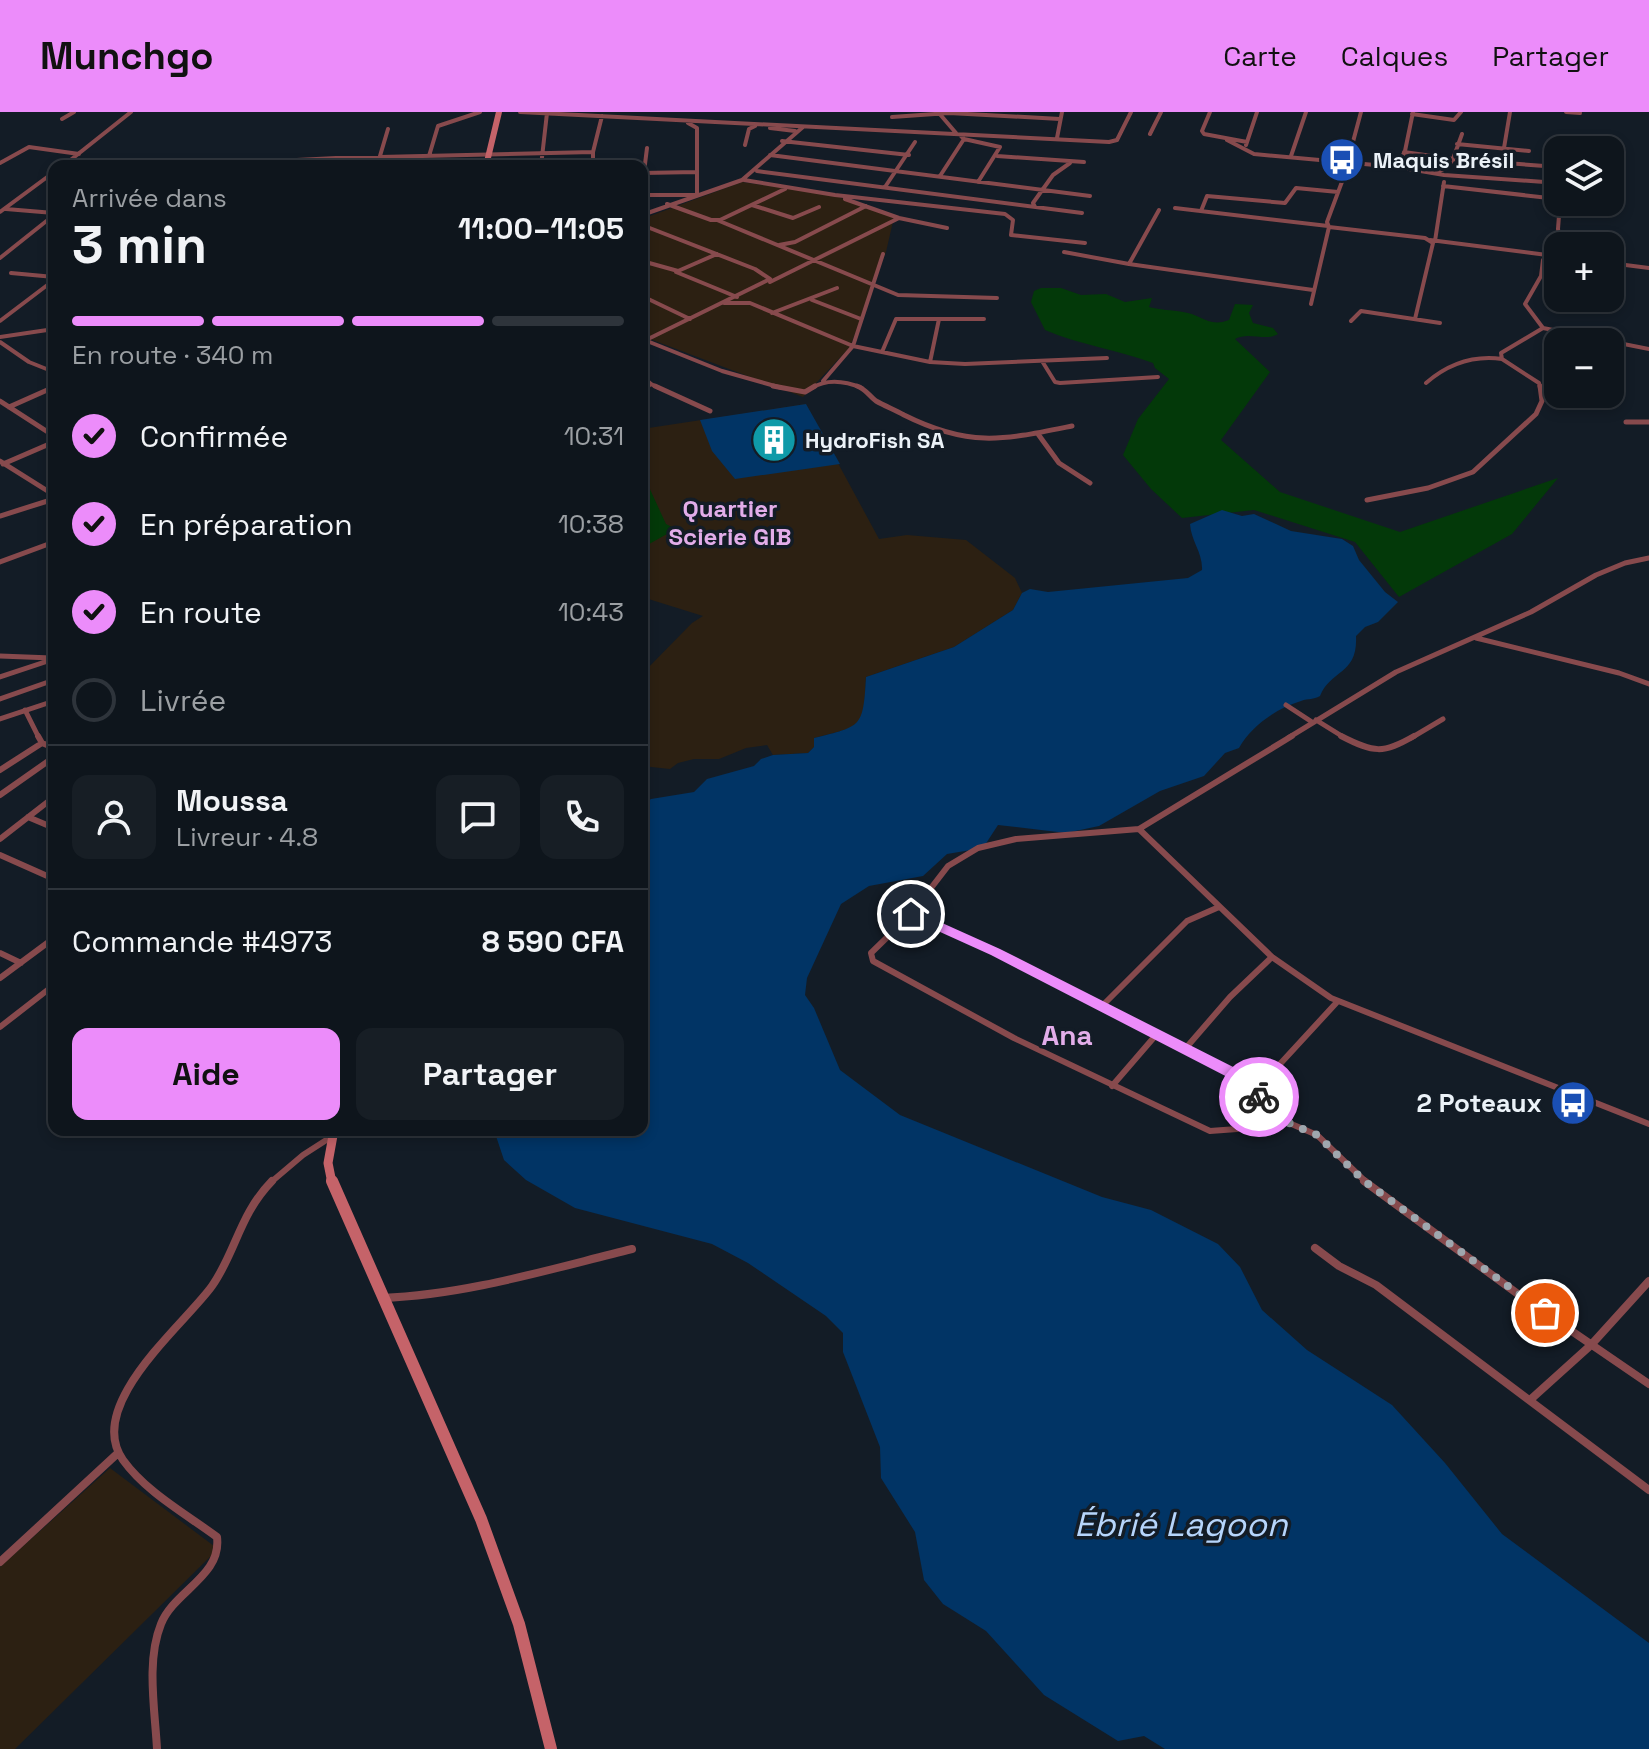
<!DOCTYPE html>
<html lang="fr">
<head>
<meta charset="utf-8">
<style>
	body { margin:0; font-family:"Space Grotesk",sans-serif; background:#171e25; color:#f1f3f6; height:100vh; display:flex; flex-direction:column; font-size:30px; white-space:nowrap }
	* { box-sizing:border-box; margin:0 }
	p { font-size:26px; color:#9b9fa3 }
	.icon { flex:none; width:44px; height:44px; fill:none; stroke:currentColor; stroke-width:2; stroke-linecap:round; stroke-linejoin:round }
	.map { position:relative; flex:1; overflow:hidden }
	.details { position:absolute; left:48px; top:48px; width:600px; height:976px; display:flex; flex-direction:column; background:#0e151c; border-radius:16px; box-shadow:0 4px 12px #0003,0 0 0 2px #2e343b }
	.details>* { flex:none }
	.controls { position:absolute; left:1544px; top:24px; display:grid; gap:16px }
	.controls a { display:grid; place-items:center; width:80px; height:80px; border-radius:16px; background:#0e151c; box-shadow:0 4px 12px #0003,0 0 0 2px #2e343b; font-size:40px }
	.pin { position:absolute; display:grid; place-items:center; width:68px; height:68px; color:#fff; margin:-34px; border:4px solid #fff; border-radius:50%; box-shadow:0 2px 8px #0007 }
	.courier { position:absolute; display:grid; place-items:center; width:80px; height:80px; margin:-40px; border:6px solid #ec8cfa; border-radius:50%; background:#fff; color:#222; box-shadow:0 2px 10px #0007 }
	.summary em { font-style:normal; font-weight:600 }
	.summary div { display:flex; flex-direction:column-reverse }
	.summary { display:flex; align-items:center; justify-content:space-between; height:136px; padding:0 24px }
	h1 { font-size:52px; font-weight:600; line-height:60px }
	.bar { display:grid; grid-template-columns:repeat(4,1fr); gap:12px 8px; align-content:center; height:96px; padding:0 24px }
	.bar i { height:10px; border-radius:6px; background:#2e343b }
	.bar .active { background:#ec8cfa }
	.bar p { grid-column:span 4 }
	.line { display:flex; align-items:center; gap:20px; padding:0 24px; border-top:2px solid #2e343b }
	.line div { flex:1 }
	.round { display:grid; place-items:center; flex:none; width:84px; height:84px; border-radius:16px; background:#171e25 }
	ol { padding:0 24px; list-style:none }
	li { display:flex; align-items:center; gap:24px; height:88px }
	li p { margin-inline-start:auto }
	li .icon { padding:8px; border-radius:50%; background:#ec8cfa; color:#111; stroke-width:4 }
	li:last-child { color:#9b9fa3 }
	li i { width:44px; height:44px; border:4px solid #2e343b; border-radius:50% }
	.action { display:flex; gap:16px; margin-top:auto; padding:16px 24px }
	.action a { flex:1; height:92px; border-radius:16px; background:#ec8cfa; color:#111; font-size:32px; font-weight:600; line-height:92px; text-align:center }
	.action a+a { background:#171e25; color:#f1f3f6 }
	header { display:flex; align-items:center; gap:48px; box-sizing:border-box; height:112px; padding:0 40px; background:#ec8cfa; color:#111 }
	header strong { font-size:38px }
	nav { display:flex; gap:44px; margin-inline-start:auto; font-size:28px }
	.map>svg:first-child { display:block }
	.industrial { fill:#2c2012 }
	.green { fill:#033909 }
	.water { fill:#013465 }
	.lines { fill:none; stroke-linecap:round; stroke-linejoin:round }
	.street-far3 { stroke:#874a4d; stroke-width:4 }
	.street-far2 { stroke:#874a4d; stroke-width:5 }
	.street-far1 { stroke:#874a4d; stroke-width:6 }
	.street { stroke:#874a4d; stroke-width:8 }
	.secondary-far2 { stroke:#c56369; stroke-width:6 }
	.secondary-far1 { stroke:#c56369; stroke-width:9 }
	.secondary { stroke:#c56369; stroke-width:12 }
	.route { fill:#ec8cfa }
	.done { stroke:#9fa7ae; stroke-width:8; stroke-dasharray:0 14.4 }
	.labels { text-anchor:middle; dominant-baseline:central; stroke-width:7; stroke-linejoin:round; paint-order:stroke }
	.far-poi-label { font-size:22px; font-weight:bold; fill:#ebf2f8; stroke:#131c26; text-anchor:start }
	.far-neighbourhood-label { font-size:24px; font-weight:bold; fill:#e2ade9; stroke:#131c26 }
	.poi-label { font-size:26px; font-weight:bold; fill:#ebf2f8; stroke:#131c26; text-anchor:end }
	.neighbourhood-label { font-size:28px; font-weight:bold; fill:#e2ade9; stroke:#131c26 }
	.near-water-label { font-size:34px; font-style:italic; fill:#b6d5fb; stroke:#131c26 }
</style>
</head>
<body>
<header>
<strong>Munchgo</strong>
<nav><a>Carte</a><a>Calques</a><a>Partager</a></nav>
</header>
<div class="map">
<svg width="1649" height="1637" viewBox="0 0 1649 1637">
	<rect width="100%" height="100%" fill="#131c26"/>
	<path class="industrial" d="M742,70L833,83L894,105L886,140L850,235L803,285L642,224V107Z
		M806,292L879,427L907,423L966,428L1015,466L1022,481L1013,498L954,535L866,565L864,600L860,609L849,617L814,626V635L808,641L773,643L767,633L746,636L719,647H694L678,651L670,657L642,654V562L692,511L703,504L642,485V317Z
		M110,1356L218,1437L15,1637H0V1455Z"/>
	<path class="green" d="M1041,176H1061L1081,183L1106,182L1125,190L1152,186L1149,195C1161,198 1171,198 1183,200C1201,202 1208,216 1229,208L1235,192L1253,193L1249,201L1253,211L1273,216L1278,222C1265,230 1249,219 1235,227L1270,260L1221,328L1280,380L1400,420L1558,366L1512,422L1399,485L1355,430L1254,398L1182,406L1151,377L1123,343L1138,307L1169,267L1155,256L1153,251C1118,238 1080,233 1045,218L1031,190L1034,179Z
		M642,360L666,412L676,417L642,436Z"/>
	<path class="water" d="M806,292L840,352L735,367L712,339L700,308Z
		M1222,398L1242,404L1254,402L1291,419L1342,427L1353,434L1359,448L1385,480L1398,490L1378,510L1365,515L1356,524C1358,563 1331,557 1320,584C1313,588 1309,586 1301,589C1277,596 1251,614 1239,636L1225,641L1204,664L1160,679L1099,714L1066,721L998,713L983,736L947,742L923,764L869,774L841,792L807,866L805,883L814,896L840,958L900,1003L1102,1085L1151,1098L1218,1132L1240,1155L1262,1198L1307,1238L1392,1293L1445,1351L1502,1422L1649,1531V1637H1165L1144,1624L1118,1629L1044,1583L986,1519L943,1492L924,1468L915,1420L881,1366L880,1335L843,1240V1221L826,1204L748,1151L712,1132L575,1096L526,1068L504,1048L494,1018H642V693L651,687L694,680L707,667L754,654L761,647L773,643L808,641L814,635V626C862,614 863,616 866,565L954,535L1013,498L1022,481L1030,477L1048,480L1188,466L1202,458C1203,441 1191,429 1190,412Z"/>
	<g class="lines">
		<path class="street-far3" d="M520,0L1109,30L1117,28L1131,0
			M938,0L956,21
			M1210,0L1202,19L1204,22L1247,30
			M1566,0L1580,1
			M1412,2L1454,8L1461,0
			M892,5L949,1L1060,7
			M62,7L74,0
			M770,16L795,19
			M1150,22L1161,0
			M1057,26L1062,0
			M964,27L1000,35L978,70
			M1227,28L1254,42L1397,55L1405,39L1413,0
			M782,29L909,43
			M1457,32L1529,39
			M745,33L749,17L755,14
			M1246,33L1257,0
			M1504,36L1510,0
			M1404,40L1453,47L1462,22
			M770,43L1090,84
			M997,44L1084,50
			M1291,44L1306,0
			M0,51L29,35L79,42
			M63,54L131,0
			M256,54L277,49L336,46L593,40
			M377,54L388,17
			M426,54L438,14L480,0
			M541,54L547,1
			M593,54V40L602,4
			M1397,55L1444,63L1558,71
			M757,59L1082,101
			M644,60L647,36
			M642,61L697,60
			M1436,61L1448,55L1453,47L1558,55
			M940,64L964,27L961,24
			M744,68L835,83L1005,102L1013,108L1011,123L1085,131
			M1443,74L1558,87
			M885,75L915,30
			M642,83H697V16L688,11
			M845,87L899,106L947,116
			M1560,90L1558,117L1561,134
			M667,92L711,108H720L785,77
			M752,93L793,106L819,95
			M1035,95L1033,91L1053,63L1070,51
			M1175,96L1328,114
			M6,97L54,101
			M1159,98L1129,152L1313,178
			M1201,99L1207,84L1285,91L1296,76L1338,80
			M0,100L54,60
			M642,103L742,68L803,15
			M717,108L898,183L997,186
			M642,113L755,157L770,167L646,228
			M1329,115L1425,126L1433,131L1415,207
			M1430,128L1547,143
			M1435,129L1444,70
			M779,133L795,130L866,94
			M1064,140L1129,152
			M0,146L54,103
			M642,149L678,159L717,142
			M1610,151L1649,156
			M676,160L737,185
			M11,161L54,165
			M770,170L899,106
			M642,184L690,207
			M812,188L861,207
			M724,191H750L853,234L930,250L965,252L1107,246
			M1311,192L1329,115L1327,110L1343,67L1361,0
			M772,201L837,176
			M0,209L54,168
			M1351,209L1361,199L1440,211
			M1543,216L1649,237
			M0,225L54,217
			M642,227L722,259L782,276
			M0,230L29,250L54,260
			M882,240L896,207H984
			M1042,249L1055,270L1060,271L1158,265
			M930,250L939,207
			M642,264L651,272L644,276
			M823,269L853,234L883,142
			M1426,271C1448,252 1473,243 1502,247
			M651,272L659,276
			M812,276C828,266 845,269 862,276
			M1540,276L1539,271L1502,247L1501,241L1543,216L1525,192L1541,164L1543,148L1547,143L1558,144"/>
		<path class="street-far2" d="M655,274L710,299
			M773,274L805,280L815,274
			M857,274C866,277 869,284 876,289C885,294 895,298 904,303C970,336 1003,328 1072,314
			M642,277L648,274
			M0,289L54,324
			M9,295L54,275
			M1626,310H1649
			M1038,322L1059,351L1090,371
			M0,349L54,383
			M3,352L54,330
			M1367,388L1428,376L1473,360L1536,302L1542,289L1540,274
			M0,404L54,387
			M0,450L54,430
			M1476,526L1619,561L1649,572
			M0,544L52,546
			M0,565L54,547
			M0,587L54,568
			M1286,593L1312,610
			M25,598L39,626
			M0,607L54,589
			M1316,608L1345,626
			M1288,626L1396,560L1531,500L1596,463L1625,451L1649,446
			M1411,626L1443,607"/>
		<path class="street-far1" d="M38,624L42,631L54,636
			M1341,624C1374,641 1383,642 1414,624
			M0,658L42,631
			M0,683L54,645
			M28,705L54,716
			M1139,717L1272,845L1331,886L1649,1012
			M0,727L54,685
			M0,743L54,767
			M911,802L995,840L1244,967L1256,978L1266,1001L1317,1023L1367,1071
			M0,841L21,851
			M0,866L54,826
			M1102,894L1187,809L1219,795
			M0,915L54,873
			M1185,937L1230,885L1272,845
			M1112,974L1156,923
			M1256,978L1338,889
			M1266,1001L1237,1017L1210,1019L1014,926L873,849L871,841L911,802L948,754L978,736L1016,727L1139,717L1292,624
			M270,1071L303,1043L331,1025"/>
		<path class="street" d="M1364,1069L1522,1185L1649,1272
			M1315,1136L1339,1154L1376,1173L1649,1378
			M382,1186C466,1183 550,1157 632,1137
			M1530,1288L1591,1233L1649,1169
			M0,1450L118,1341
			M157,1637C155,1598 146,1549 161,1512C174,1479 222,1464 217,1425C186,1402 146,1380 123,1348C84,1293 184,1213 212,1174C236,1140 239,1103 272,1069"/>
		<path class="secondary-far2" d="M486,54L499,0"/>
		<path class="secondary-far1" d="M332,1071L328,1051L334,1018"/>
		<path class="secondary" d="M332,1069L481,1407L519,1512L551,1637"/>
	</g>
	<path class="route" d="M911,797L1000,837L1249,963L1256,968L1266,985L1259,990L1254,989L1246,976L1239,971L991,843L907,805L905,802Z"/>
	<g class="lines">
		<path class="done" d="M1259,985L1266,1001L1317,1023L1364,1069L1545,1201"/>
	</g>
	<defs>
		<g id="bus-disc" transform="scale(2.3)"><circle r="9.5" fill="#1a4fb4" stroke="#131c26"/><path d="M-5-6H5V4H4V6H2V4H-2V6H-4V4H-5ZM-3.5-4V0h7V-4ZM-3.5 1.2v1.5H-2V1.2ZM2 1.2v1.5H3.5V1.2Z" fill="#fff"/></g>
		<g id="building-disc" transform="scale(2.3)"><circle r="9.5" fill="#0f9aa8" stroke="#131c26"/><path d="M-4-6H4V6H1V3H-1V6H-4ZM-2.5-4.3h1.7v1.8h-1.7ZM.8-4.3h1.7v1.8H.8ZM-2.5-1h1.7V.8h-1.7ZM.8-1h1.7V.8H.8Z" fill="#fff"/></g>
	</defs>
	<g fill-rule="evenodd">
		<use href="#bus-disc" x="1342" y="48"/>
		<use href="#building-disc" x="774" y="328"/>
		<use href="#bus-disc" x="1573" y="991"/>
	</g>
	<g class="labels">
		<g class="far-poi-label">
			<text x="1373" y="48">Maquis Brésil</text>
			<text x="805" y="328">HydroFish SA</text>
		</g>
		<g class="far-neighbourhood-label">
			<text x="730" y="396">Quartier<tspan x="730" dy="28">Scierie GIB</tspan></text>
		</g>
		<g class="poi-label">
			<text x="1542" y="991">2 Poteaux</text>
		</g>
		<g class="neighbourhood-label">
			<text x="1067" y="923">Ana</text>
		</g>
		<g class="near-water-label">
			<text x="1181" y="1412">Ébrié Lagoon</text>
		</g>
	</g>
</svg>
<div class="controls">
<a><svg class="icon" aria-label="layers" viewBox="0 0 24 24"><path d="M12 4l9 5-9 5-9-5zM3 14l9 5 9-5"/></svg></a>
<a>+</a>
<a>−</a>
</div>
<div class="pin" style="left:1545px;top:1201px;background:#ea580c"><svg class="icon" aria-label="bag" viewBox="0 0 24 24"><path d="M5 8h14l-1 12H6zM9 8a3 3 0 0 1 6 0"/></svg></div>
<div class="pin" style="left:911px;top:802px;background:#1f2937"><svg class="icon" aria-label="home" viewBox="0 0 24 24"><path d="M3 11l9-7 9 7M6 9v11h12V9"/></svg></div>
<div class="courier" style="left:1259px;top:985px"><svg class="icon" aria-label="bike" viewBox="0 0 24 24"><circle cx="6" cy="16" r="4"/><circle cx="18" cy="16" r="4"/><path d="M6 16l4-8h5l3 8M10 8l3 8H6M13 5h3"/></svg></div>
<section class="details">
<div class="summary"><div><h1>3 min</h1><p>Arrivée dans</p></div><em>11:00–11:05</em></div>
<div class="bar"><i class="active"></i><i class="active"></i><i class="active"></i><i></i><p>En route · 340 m</p></div>
<ol>
<li><svg class="icon" aria-label="check" viewBox="0 0 24 24"><path d="M5 12l5 5 9-10"/></svg>Confirmée<p>10:31</p></li>
<li><svg class="icon" aria-label="check" viewBox="0 0 24 24"><path d="M5 12l5 5 9-10"/></svg>En préparation<p>10:38</p></li>
<li><svg class="icon" aria-label="check" viewBox="0 0 24 24"><path d="M5 12l5 5 9-10"/></svg>En route<p>10:43</p></li>
<li><i></i>Livrée</li>
</ol>
<div class="line" style="height:144px"><a class="round"><svg class="icon" aria-label="person" viewBox="0 0 24 24"><circle cx="12" cy="8" r="4"/><path d="M4 21q1-7 8-7t8 7"/></svg></a><div><b>Moussa</b><p>Livreur · 4.8</p></div><a class="round"><svg class="icon" aria-label="chat" viewBox="0 0 24 24"><path d="M4 5h16v11H9l-5 4z"/></svg></a><a class="round"><svg class="icon" aria-label="phone" viewBox="0 0 24 24"><path d="M5 4h4l2 5-3 2q2 4 5 5l2-3 5 2v4C11 20 4 13 5 4z"/></svg></a></div>
<div class="line" style="height:104px"><div>Commande #4973</div><b>8 590 CFA</b></div>
<div class="action"><a>Aide</a><a>Partager</a></div>
</section>
</div>
</body>
</html>
